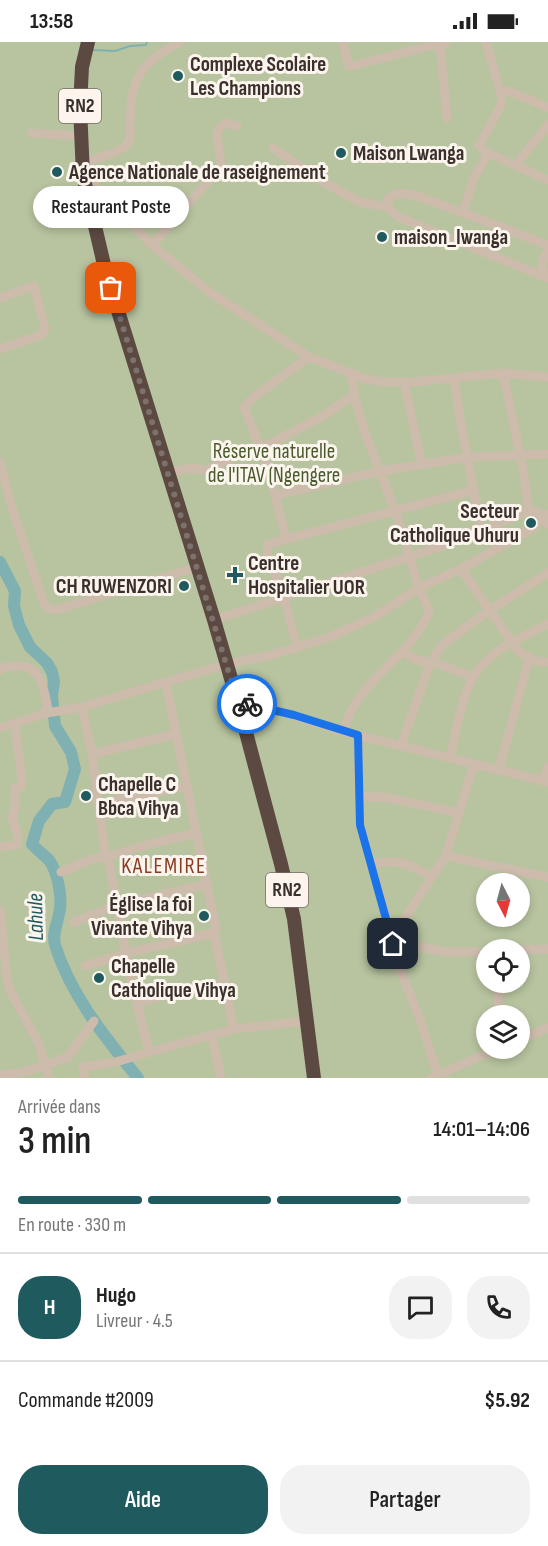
<!DOCTYPE html>
<html lang="fr">
<head>
<meta charset="utf-8">
<style>
	body { margin:0; font-family:"Sofia Sans Condensed",sans-serif; background:#f2f2f2; color:#222; height:100vh; display:flex; flex-direction:column; font-size:22px; white-space:nowrap }
	* { box-sizing:border-box; margin:0 }
	p { font-size:20px; color:#767676 }
	.icon { flex:none; width:33px; height:33px; fill:none; stroke:currentColor; stroke-width:2; stroke-linecap:round; stroke-linejoin:round }
	.map { position:relative; height:1036px; overflow:hidden }
	.details { display:flex; flex-direction:column; background:#fff; flex:1 }
	.details>* { flex:none }
	.needle { width:39px; rotate:174deg }
	.tools { position:absolute; left:476px; top:831px; display:grid; gap:12px }
	.tools a { display:grid; place-items:center; width:54px; height:54px; border-radius:50%; background:#fff; box-shadow:0 3px 9px #0003; font-size:30px }
	.pin { position:absolute; display:grid; place-items:center; width:51px; height:51px; color:#fff; margin:-26px; border-radius:12px; box-shadow:0 3px 9px #0006 }
	.courier { position:absolute; display:grid; place-items:center; width:60px; height:60px; margin:-30px; border:4px solid #1a73e8; border-radius:50%; background:#fff; color:#222; box-shadow:0 2px 8px #0007 }
	.bubble { position:absolute; height:42px; border-radius:21px; background:#fff; box-shadow:0 3px 9px #0003; font-size:20px; font-weight:600; line-height:42px; text-align:center }
	.summary em { font-style:normal; font-weight:600 }
	.summary div { display:flex; flex-direction:column-reverse }
	.summary { display:flex; align-items:center; justify-content:space-between; height:102px; padding:0 18px }
	h1 { font-size:39px; font-weight:600; line-height:45px }
	.bar { display:grid; grid-template-columns:repeat(4,1fr); gap:9px 6px; align-content:center; height:72px; padding:0 18px }
	.bar i { height:8px; border-radius:4px; background:#e0e0e0 }
	.bar .selected { background:#1f5a5e }
	.bar p { grid-column:span 4 }
	.line { display:flex; align-items:center; gap:15px; padding:0 18px; border-top:2px solid #e0e0e0 }
	.line div { flex:1 }
	.round { display:grid; place-items:center; flex:none; width:63px; height:63px; border-radius:24px; background:#f2f2f2 }
	.primary-button { display:flex; gap:12px; margin-top:auto; padding:12px 18px }
	.primary-button a { flex:1; height:69px; border-radius:24px; background:#1f5a5e; color:#fff; font-size:24px; font-weight:600; line-height:69px; text-align:center }
	.primary-button a+a { background:#f2f2f2; color:#222 }
	.status { display:flex; justify-content:space-between; align-items:center; height:42px; padding:0 30px; background:#fff; direction:ltr }
	.status svg { height:16px; fill:currentColor }
	.map>svg:first-child { display:block }
	.green { fill:#b8c4a0; fill-rule:evenodd }
	.lines { fill:none; stroke-linecap:round; stroke-linejoin:round }
	.stream { stroke:#7fb0b2; stroke-width:2 }
	.river { stroke:#7fb0b2; stroke-width:12 }
	.minor { stroke:#cdbbac; stroke-width:9 }
	.highway { stroke:#5c4a42; stroke-width:14 }
	.done { stroke:#7c716b; stroke-width:6; stroke-dasharray:0 10.8 }
	.route { stroke:#1a73e8; stroke-width:8 }
	.poi-dot { fill:#1f5a5e; stroke:#fbf5ee; stroke-width:2 }
	.labels { text-anchor:middle; dominant-baseline:central; stroke-width:6; stroke-linejoin:round; paint-order:stroke }
	.shield { fill:#fbf5ee; stroke:#756b66; stroke-width:1.5 }
	.shield-label { font-size:20px; font-weight:bold; fill:#3b302b }
	.poi-label { font-size:21px; font-weight:bold; fill:#3b302b; stroke:#fbf5ee; text-anchor:start }
	.park-label { font-size:21px; fill:#4a5a2e; stroke:#fbf5ee }
	.neighbourhood-label { font-size:22px; letter-spacing:1.5px; fill:#8c3b22; stroke:#fbf5ee }
	.water-label { font-size:22px; font-style:italic; fill:#1f5a5e; stroke:#fbf5ee }
</style>
</head>
<body>
<div class="status"><b>13:58</b><svg viewBox="0 0 49 12"><path d="M0 12V9h3v3zM5 12V6h3v6zM10 12V3h3v9zM15 12V0h3v12zM26 1h20v11H26zM47 4h2v5h-2z"/></svg></div>
<div class="map">
<svg width="548" height="1036" viewBox="0 0 548 1036">
	<rect width="100%" height="100%" fill="#f4ebe1"/>
	<path class="green" d="M0,0H548V1036H0ZM486,842H519V874H486ZM486,908H519V940H486ZM486,974H519V1006H486Z"/>
	<g class="lines">
		<path class="stream" d="M92,8L115,9L130,4L146,3L147,0"/>
		<path class="river" d="M0,520L15,549L14,564L19,583L30,605L47,621L52,630L54,639L52,654L55,684L71,710L75,727L65,760L52,762L39,779L32,802C37,808 44,813 49,818C58,830 63,858 59,872C57,883 52,891 55,903C71,954 105,995 138,1036"/>
		<path class="minor" d="M343,0L348,23L351,24L446,0
			M486,0L502,56L500,65L479,104L488,111L548,138
			M440,2L447,76
			M501,49H508L548,65
			M31,91L81,94
			M273,106L323,140L360,160L388,165
			M82,121C93,117 118,111 125,104C132,97 130,90 130,82C131,36 139,22 180,0
			M517,125L521,116L548,83
			M85,134L152,203L208,249L309,315L366,337L383,340H412L503,331L548,335
			M463,170L474,136L488,111
			M152,203L204,144L219,130L221,123L217,92L219,86L227,81L237,84
			M548,203L418,154C406,152 397,148 388,157V165L398,175L548,236
			M547,235C540,225 541,218 548,209
			M0,256L34,244L45,286L41,293L0,307
			M503,331L523,427L529,469L538,470L548,482
			M454,336L460,377L481,487
			M404,340L422,423
			M262,406L323,374L354,353
			M0,420L12,466L44,561L48,566L56,568L197,525
			M168,431L188,426L207,428L251,407
			M276,453L380,429L469,415L548,412
			M286,496L268,425L244,365L255,354L309,315
			M461,527L518,609L535,619L548,620
			M214,578L445,503L529,469
			M297,606L284,555L267,511L268,502L474,448
			M402,609L413,616L430,622
			M431,619L473,635
			M0,628C6,624 12,624 19,624C41,623 45,650 48,668L45,669V672
			M166,642L216,887L214,891L234,987
			M239,664L248,662L270,666L344,690L548,740
			M82,665L92,712L105,810L108,815L131,937L149,1010L234,987L307,979
			M0,686L47,671L82,665L227,622L271,613L330,595L374,575L419,546L461,527L535,485L543,474L548,472
			M344,690C354,638 412,617 429,569L419,546L395,468L365,391L354,353L352,332
			M358,693L360,783L403,935L420,977L438,1034
			M401,703L430,622L442,603L490,568L548,531
			M92,712L176,692
			M450,716C456,691 461,657 473,635C488,609 522,595 548,582
			M499,727L529,617
			M542,739L548,725
			M359,755H385L459,771
			M99,762L187,744
			M0,805L17,803L18,793L12,775L15,767V746L21,745L22,738L15,683
			M446,813L460,817L548,835
			M370,822C401,817 403,820 431,834
			M61,830L95,816L108,815L149,802L197,791
			M0,868L7,938L11,950L39,1002L49,1036
			M74,880L117,863L208,842
			M392,896L446,813L474,722
			M393,902L401,901L447,910H486
			M519,908L548,907
			M85,924L127,911L214,891
			M498,940L499,974
			M137,962L173,950L226,942
			M212,994L221,1036
			M519,998L548,986
			M0,1033L24,1030L68,1015L94,979
			M85,1036L83,1025L116,1020L149,1010
			M431,1036L499,1006"/>
		<path class="highway" d="M88,0L82,25L80,65L83,133L105,227L214,578L239,664L281,822L294,877L314,1036"/>
	</g>
	<g class="lines">
		<path class="done" d="M111,246L239,664L247,662"/>
		<path class="route" d="M247,662L294,673L358,693L360,783L393,902"/>
	</g>
	<g class="poi-dot">
		<circle cx="178" cy="34" r="6"/>
		<circle cx="341" cy="111" r="6"/>
		<circle cx="57" cy="130" r="6"/>
		<circle cx="382" cy="195" r="6"/>
		<circle cx="531" cy="481" r="6"/>
		<path d="M232 524h6v6h6v6h-6v6h-6v-6h-6v-6h6z"/>
		<circle cx="184" cy="544" r="6"/>
		<circle cx="86" cy="754" r="6"/>
		<circle cx="204" cy="874" r="6"/>
		<circle cx="99" cy="936" r="6"/>
	</g>
	<g class="labels">
		<g class="shield">
			<rect x="59" y="47" width="42" height="34" rx="4.5"/>
			<rect x="266" y="831" width="42" height="34" rx="4.5"/>
		</g>
		<g class="shield-label">
			<text x="80" y="64">RN2</text>
			<text x="287" y="848">RN2</text>
		</g>
		<g class="poi-label">
			<text x="190" y="22">Complexe Scolaire<tspan x="190" dy="24">Les Champions</tspan></text>
			<text x="353" y="111">Maison Lwanga</text>
			<text x="69" y="130">Agence Nationale de raseignement</text>
			<text x="394" y="195">maison_lwanga</text>
			<text x="519" y="469" text-anchor="end">Secteur<tspan x="519" dy="24">Catholique Uhuru</tspan></text>
			<text x="248" y="521">Centre<tspan x="248" dy="24">Hospitalier UOR</tspan></text>
			<text x="172" y="544" text-anchor="end">CH RUWENZORI</text>
			<text x="98" y="742">Chapelle C<tspan x="98" dy="24">Bbca Vihya</tspan></text>
			<text x="192" y="862" text-anchor="end">Église la foi<tspan x="192" dy="24">Vivante Vihya</tspan></text>
			<text x="111" y="924">Chapelle<tspan x="111" dy="24">Catholique Vihya</tspan></text>
		</g>
		<g class="park-label">
			<text x="274" y="409">Réserve naturelle<tspan x="274" dy="24">de l'ITAV (Ngengere</tspan></text>
		</g>
		<g class="neighbourhood-label">
			<text x="164" y="824">KALEMIRE</text>
		</g>
		<g class="water-label">
			<text transform="translate(36 875) rotate(-91)">Lahule</text>
		</g>
	</g>
</svg>
<div class="tools">
<a><svg class="needle" viewBox="-14 -14 28 28"><path d="M0-13l5 13h-10z" fill="#e53935"/><path d="M0 13l5-13h-10z" fill="#767676"/></svg></a>
<a><svg class="icon" aria-label="locate" viewBox="0 0 24 24"><circle cx="12" cy="12" r="6"/><path d="M12 2v4M12 18v4M2 12h4M18 12h4"/></svg></a>
<a><svg class="icon" aria-label="layers" viewBox="0 0 24 24"><path d="M12 4l9 5-9 5-9-5zM3 14l9 5 9-5"/></svg></a>
</div>
<div class="pin" style="left:111px;top:246px;background:#ea580c"><svg class="icon" aria-label="bag" viewBox="0 0 24 24"><path d="M5 8h14l-1 12H6zM9 8a3 3 0 0 1 6 0"/></svg></div>
<div class="pin" style="left:393px;top:902px;background:#1f2937"><svg class="icon" aria-label="home" viewBox="0 0 24 24"><path d="M3 11l9-7 9 7M6 9v11h12V9"/></svg></div>
<div class="courier" style="left:247px;top:662px"><svg class="icon" aria-label="bike" viewBox="0 0 24 24"><circle cx="6" cy="16" r="4"/><circle cx="18" cy="16" r="4"/><path d="M6 16l4-8h5l3 8M10 8l3 8H6M13 5h3"/></svg></div>
<div class="bubble" style="left:33px;top:144px;width:156px">Restaurant Poste</div>
</div>
<section class="details">
<div class="summary"><div><h1>3 min</h1><p>Arrivée dans</p></div><em>14:01–14:06</em></div>
<div class="bar"><i class="selected"></i><i class="selected"></i><i class="selected"></i><i></i><p>En route · 330 m</p></div>
<div class="line" style="height:108px"><b class="round" style="background:#1f5a5e;color:#fff">H</b><div><b>Hugo</b><p>Livreur · 4.5</p></div><a class="round"><svg class="icon" aria-label="chat" viewBox="0 0 24 24"><path d="M4 5h16v11H9l-5 4z"/></svg></a><a class="round"><svg class="icon" aria-label="phone" viewBox="0 0 24 24"><path d="M5 4h4l2 5-3 2q2 4 5 5l2-3 5 2v4C11 20 4 13 5 4z"/></svg></a></div>
<div class="line" style="height:78px"><div>Commande #2009</div><b>$5.92</b></div>
<div class="primary-button"><a>Aide</a><a>Partager</a></div>
</section>
</body>
</html>
